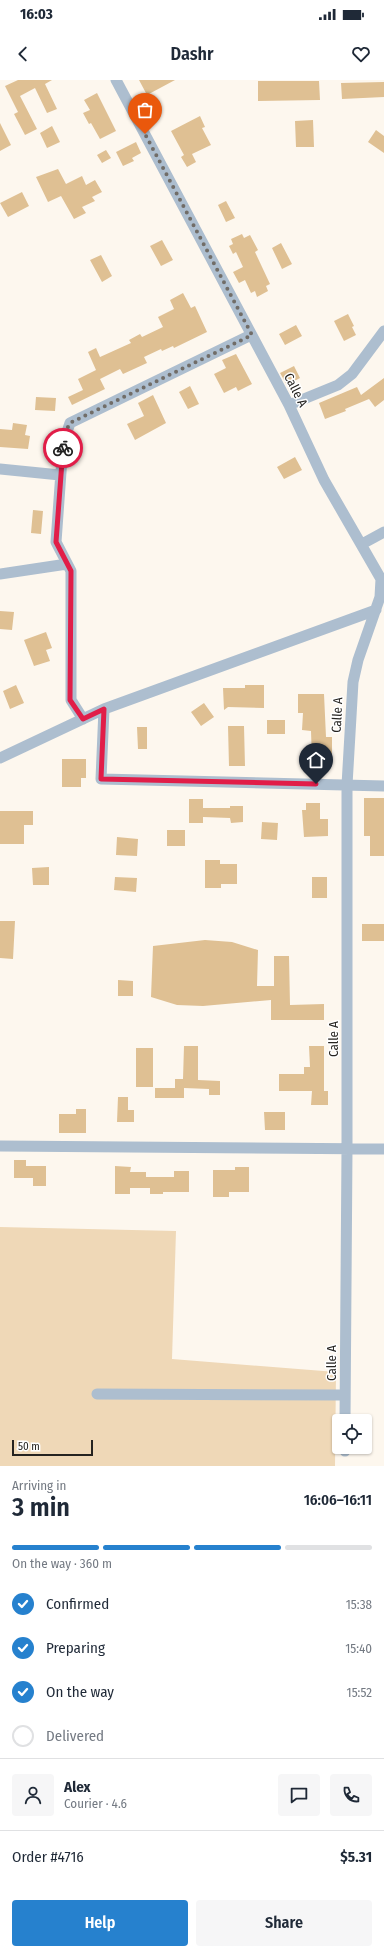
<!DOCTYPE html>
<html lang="en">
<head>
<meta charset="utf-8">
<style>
	body { margin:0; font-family:"Fira Sans Condensed",sans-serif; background:#f6f6f7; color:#1f2937; height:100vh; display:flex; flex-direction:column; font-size:15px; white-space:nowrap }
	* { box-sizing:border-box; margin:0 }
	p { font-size:13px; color:#747a83 }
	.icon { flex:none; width:22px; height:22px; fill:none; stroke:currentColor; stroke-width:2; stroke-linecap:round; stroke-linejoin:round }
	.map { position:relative; height:1386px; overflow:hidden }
	.side { display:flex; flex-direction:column; background:#fff; flex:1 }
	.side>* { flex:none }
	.tools { position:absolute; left:332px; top:1334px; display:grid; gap:8px }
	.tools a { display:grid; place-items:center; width:40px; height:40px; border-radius:4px; background:#fff; box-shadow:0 1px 3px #0004; font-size:20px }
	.scale { position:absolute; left:12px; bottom:10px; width:81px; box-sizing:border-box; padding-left:4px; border:2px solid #252320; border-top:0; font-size:11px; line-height:14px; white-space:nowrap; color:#252320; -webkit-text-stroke:3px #fff; paint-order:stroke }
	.pin { position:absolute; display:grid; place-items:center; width:34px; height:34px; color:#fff; margin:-41px -17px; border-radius:50% 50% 50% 0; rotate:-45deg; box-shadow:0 0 4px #0007 }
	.pin .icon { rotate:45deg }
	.courier { position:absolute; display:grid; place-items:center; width:40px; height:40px; margin:-20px; border:3px solid #e11d48; border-radius:50%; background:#fff; color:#222; box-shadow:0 1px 5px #0007 }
	.headline em { font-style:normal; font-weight:600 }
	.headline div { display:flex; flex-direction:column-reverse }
	.headline { display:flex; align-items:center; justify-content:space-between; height:68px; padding:0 12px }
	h1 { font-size:26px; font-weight:600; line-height:30px }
	.bar { display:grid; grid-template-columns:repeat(4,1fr); gap:6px 4px; align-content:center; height:48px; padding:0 12px }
	.bar i { height:5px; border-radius:3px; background:#e0e1e3 }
	.bar .active { background:#2681ce }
	.bar p { grid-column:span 4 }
	.line { display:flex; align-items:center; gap:10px; padding:0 12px; border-top:1px solid #e0e1e3 }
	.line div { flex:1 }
	.round { display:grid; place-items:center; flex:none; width:42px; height:42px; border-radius:4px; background:#f6f6f7 }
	ol { padding:0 12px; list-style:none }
	li { display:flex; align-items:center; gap:12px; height:44px }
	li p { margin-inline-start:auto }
	li .icon { padding:4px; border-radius:50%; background:#2681ce; color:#fff; stroke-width:4 }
	li:last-child { color:#747a83 }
	li i { width:22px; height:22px; border:2px solid #e0e1e3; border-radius:50% }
	.cta { display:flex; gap:8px; margin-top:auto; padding:8px 12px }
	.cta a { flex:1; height:46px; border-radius:4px; background:#2681ce; color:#fff; font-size:16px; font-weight:600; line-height:46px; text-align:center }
	.cta a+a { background:#f6f6f7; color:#1f2937 }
	.status { display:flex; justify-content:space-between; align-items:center; height:28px; padding:0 20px; background:#fff; direction:ltr }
	.status svg { height:11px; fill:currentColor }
	header { display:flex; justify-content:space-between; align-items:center; height:52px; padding:0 12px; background:#fff; font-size:18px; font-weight:600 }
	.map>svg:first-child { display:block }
	.green { fill:#efd8b7 }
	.building { fill:#dfc093 }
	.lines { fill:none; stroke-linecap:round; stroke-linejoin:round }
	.minor { stroke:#adbecf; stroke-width:11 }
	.done { stroke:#716d68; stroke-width:4; stroke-dasharray:0 7.2 }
	.route { stroke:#e11d48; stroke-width:5 }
	.labels { text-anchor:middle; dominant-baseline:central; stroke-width:3; stroke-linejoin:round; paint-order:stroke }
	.street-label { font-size:13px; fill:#252320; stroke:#fff }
</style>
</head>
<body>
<div class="status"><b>16:03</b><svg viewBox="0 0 49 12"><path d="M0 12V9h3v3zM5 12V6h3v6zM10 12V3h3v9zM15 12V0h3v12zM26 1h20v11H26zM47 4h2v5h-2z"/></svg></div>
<header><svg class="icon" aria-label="back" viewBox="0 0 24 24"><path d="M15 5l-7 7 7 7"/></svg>Dashr<svg class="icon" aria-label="heart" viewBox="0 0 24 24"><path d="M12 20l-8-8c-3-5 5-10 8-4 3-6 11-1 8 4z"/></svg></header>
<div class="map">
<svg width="384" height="1386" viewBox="0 0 384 1386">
	<rect width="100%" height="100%" fill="#fdf7ee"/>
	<path class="green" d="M0,1147L176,1151L172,1279L336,1292L335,1386H0Z"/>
	<path class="building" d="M18,0H52L45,4L57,29L47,33L35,8L20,16L37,49L25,55L14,34L18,32L5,6Z
		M139,0H175L147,15Z
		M258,1H319L320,20L258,21Z
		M384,2V17L342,19L341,3Z
		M97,13L116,51L100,59L91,43L89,44L83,33L90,30L84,20Z
		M200,36L205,47L202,48L211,65L192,74L196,82L187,87L181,77L184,75L171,51Z
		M313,40L314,67H296L295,41Z
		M0,43L11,65L0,71Z
		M52,46L60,62L47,68L40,53Z
		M376,50L384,56V73L368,62Z
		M136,62L141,73L132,78L134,81L123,86L116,72Z
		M106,70L111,78L102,83L97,75Z
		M58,89L66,104L82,96L86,105L95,100L102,112L92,117L95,121L82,127L86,133L74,139L61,116L48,122L36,97Z
		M22,112L29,126L8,137L0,123Z
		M226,121L235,138L226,142L218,125Z
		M242,154L244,158L250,155L258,170L255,172L270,204L266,206L268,211L257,217L255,211L251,213L245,200L239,203L233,192L243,187L236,172L233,174L229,166L233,164L231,159Z
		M162,160L173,180L161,186L150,166Z
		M281,163L292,184L282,189L272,168Z
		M101,175L112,196L102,202L90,180Z
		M183,213L191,228L195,226L207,252L174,268L173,266L162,271L161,269L144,277L147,283L123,294L120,289L100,299L105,309L72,325L68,317L83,310L78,299L96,290L88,272L96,268L100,277L131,263L129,260L140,254L142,257L163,247L158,237L174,229L170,220Z
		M348,234L354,246L352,247L356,255L344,261L334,241Z
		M296,245L302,256L285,265L279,254Z
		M236,274L252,304L238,311L236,307L224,313L214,294L226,288L222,280Z
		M294,286L300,298L287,305L280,293Z
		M384,298V320L375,327L369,319L345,329L346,331L325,339L319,323L357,307L361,315Z
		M190,306L199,324L188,329L179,312Z
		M153,315L166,343L135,360L127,344L144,336L138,323Z
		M36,317L56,318L55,331L35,330Z
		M13,343L27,345L25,355L30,356L28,369L0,367V349L12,350Z
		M295,377L302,390L284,399L277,387Z
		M33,430L43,431L41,454L31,453Z
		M0,531L14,532L12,550L0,549Z
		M46,552L52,568L46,570L50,581L34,586L24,560Z
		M16,605L24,623L10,629L3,611Z
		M245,605H264V628L228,627L224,630L223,608H245Z
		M298,614H324L326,657H332V681H312L311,651L302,650L303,633H298Z
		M204,623L214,637L201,646L191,632Z
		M267,640H285V654H267Z
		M228,646H244L245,686H229Z
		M137,647H147V669H138Z
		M62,679H86V698H81V707H62Z
		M364,718H384V776H370V756H364Z
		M189,719H203V728H230V726H243V742L231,743L230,738L203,737V743H189Z
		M306,723H320V739H328V756L304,757L302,730H306Z
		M0,731H33V745H24V764H0Z
		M262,742L278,743L277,760L261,759Z
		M167,750H185V766H167Z
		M117,757L138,759L137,776L116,775Z
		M205,780H220V784H237V804H221V808H205Z
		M49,787V805H33L32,788Z
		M115,797L137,798L136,812L114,810Z
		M312,797H327V818H312Z
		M0,841H15L13,879L0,878Z
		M362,844H384V861H362Z
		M205,860L232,862L258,870L257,906H274V876H289L290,925L324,924V940H271V920L203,926L177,925L151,917L153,866Z
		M118,900L133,901V916H118Z
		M184,966H198V1000L220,1001V1015H209V1009L184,1008V1018H155V1008H175V999H183Z
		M309,966H324V1011H328V1025H311L312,1011H279V994H304V987H310Z
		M136,968H153V1007H136Z
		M118,1017H128V1030H134V1042H117Z
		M76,1029H86V1053H59V1034H76Z
		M264,1032H285V1050H265Z
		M14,1080H26V1086H46V1106H33V1098H14Z
		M115,1086L131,1087L130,1092H146V1097H174V1091H189V1112H163V1114H150V1108H130V1114H115Z
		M235,1087H249V1112H229V1117H213V1090H235Z"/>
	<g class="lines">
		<path class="minor" d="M116,0L289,325L324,400L381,499L380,517L358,580L353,602L347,705V1069L345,1341
			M289,325L338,305L352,294L384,251
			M0,389L60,395
			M362,464L384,452
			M0,494L67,484
			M104,629L101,699L384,706
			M83,639L71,620V491L56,462L63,364L70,343L251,255
			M0,678L104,629L376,530
			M0,1066L384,1069
			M97,1314L345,1315
			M345,1371V1367"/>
	</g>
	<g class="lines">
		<path class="done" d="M63,368L66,351L70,343L252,255L145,54"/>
		<path class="route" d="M63,368L56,462L71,491L70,620L83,639L104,629L101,699L316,704"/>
	</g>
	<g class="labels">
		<g class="street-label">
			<text transform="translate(296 310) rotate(63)">Calle A</text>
			<text transform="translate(337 635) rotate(-87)">Calle A</text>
			<text transform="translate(333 959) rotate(-90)">Calle A</text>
			<text transform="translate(331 1283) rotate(-90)">Calle A</text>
		</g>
	</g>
</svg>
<div class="tools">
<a><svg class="icon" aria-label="locate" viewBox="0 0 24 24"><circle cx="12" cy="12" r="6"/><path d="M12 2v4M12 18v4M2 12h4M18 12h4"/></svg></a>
</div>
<div class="scale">50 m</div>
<div class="pin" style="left:145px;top:54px;background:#ea580c"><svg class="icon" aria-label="bag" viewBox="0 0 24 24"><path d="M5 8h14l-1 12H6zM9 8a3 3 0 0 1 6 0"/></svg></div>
<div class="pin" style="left:316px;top:704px;background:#1f2937"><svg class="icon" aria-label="home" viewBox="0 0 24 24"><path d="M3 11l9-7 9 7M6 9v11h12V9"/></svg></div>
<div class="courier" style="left:63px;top:368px"><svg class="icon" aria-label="bike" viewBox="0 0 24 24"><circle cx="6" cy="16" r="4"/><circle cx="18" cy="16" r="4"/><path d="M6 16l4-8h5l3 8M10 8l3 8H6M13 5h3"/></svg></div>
</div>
<section class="side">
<div class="headline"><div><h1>3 min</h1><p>Arriving in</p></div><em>16:06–16:11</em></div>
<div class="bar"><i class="active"></i><i class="active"></i><i class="active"></i><i></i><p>On the way · 360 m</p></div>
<ol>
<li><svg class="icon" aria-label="check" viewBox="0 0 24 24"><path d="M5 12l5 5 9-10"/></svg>Confirmed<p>15:38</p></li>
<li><svg class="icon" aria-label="check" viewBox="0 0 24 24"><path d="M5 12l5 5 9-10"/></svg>Preparing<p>15:40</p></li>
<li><svg class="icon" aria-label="check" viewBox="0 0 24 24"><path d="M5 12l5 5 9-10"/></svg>On the way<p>15:52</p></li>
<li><i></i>Delivered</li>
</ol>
<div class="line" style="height:72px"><a class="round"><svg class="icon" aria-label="person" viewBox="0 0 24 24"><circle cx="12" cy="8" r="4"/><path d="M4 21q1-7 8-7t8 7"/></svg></a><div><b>Alex</b><p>Courier · 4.6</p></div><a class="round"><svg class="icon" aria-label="chat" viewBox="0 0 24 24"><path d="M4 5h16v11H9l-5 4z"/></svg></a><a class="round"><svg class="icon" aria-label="phone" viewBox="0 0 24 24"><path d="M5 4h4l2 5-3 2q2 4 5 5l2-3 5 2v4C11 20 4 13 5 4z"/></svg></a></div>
<div class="line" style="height:52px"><div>Order #4716</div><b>$5.31</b></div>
<div class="cta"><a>Help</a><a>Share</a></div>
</section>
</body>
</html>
